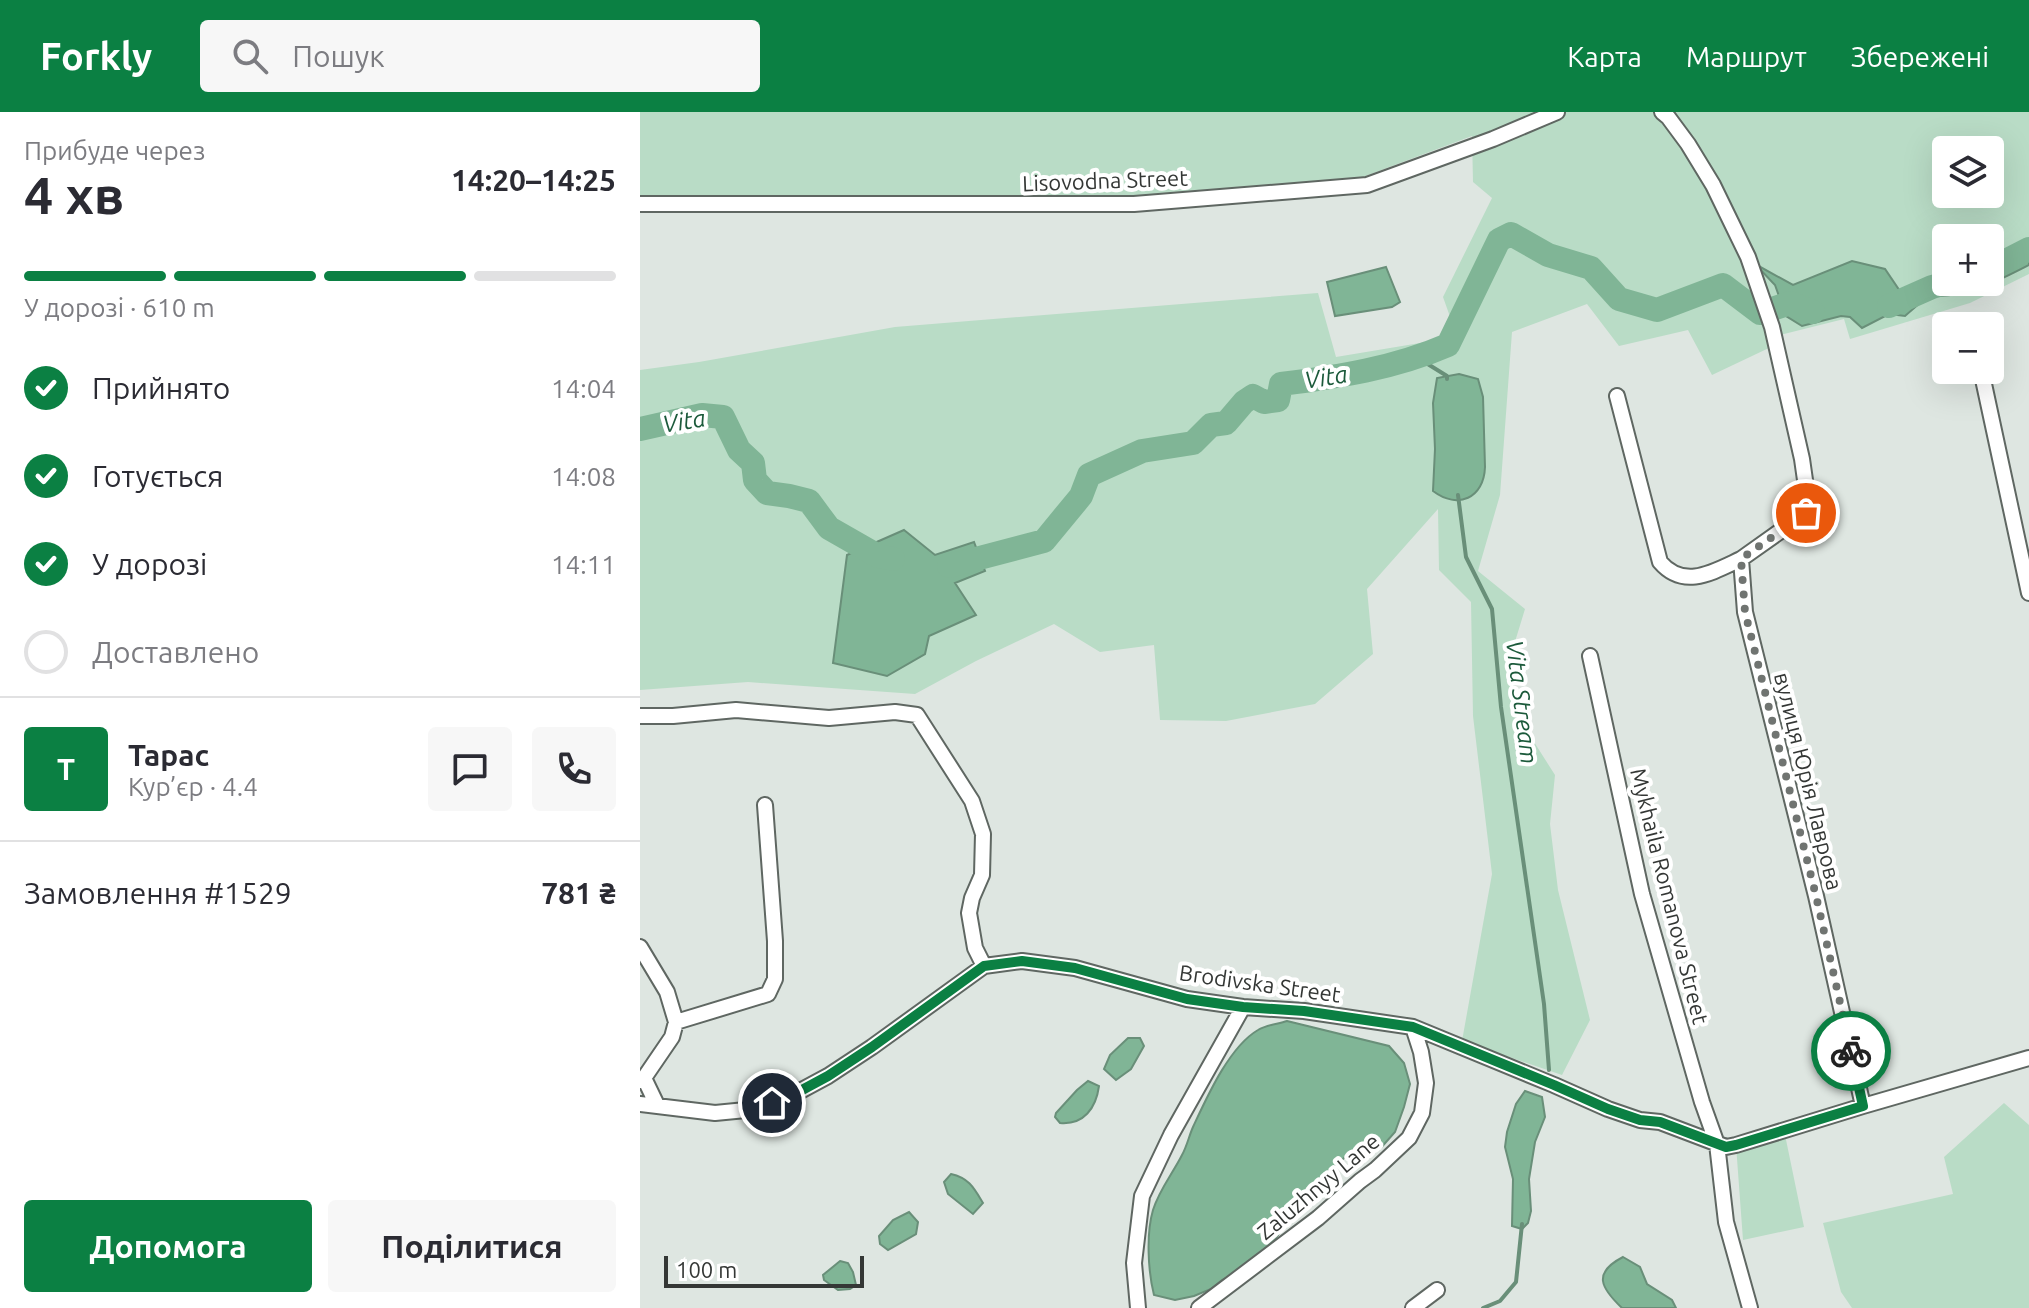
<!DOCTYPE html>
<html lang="uk">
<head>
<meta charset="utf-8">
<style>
	body { margin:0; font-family:Ubuntu,sans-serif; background:#f7f7f7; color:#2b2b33; height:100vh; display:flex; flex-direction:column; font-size:30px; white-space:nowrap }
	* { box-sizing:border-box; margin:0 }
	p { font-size:26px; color:#7c7c81 }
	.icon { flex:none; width:44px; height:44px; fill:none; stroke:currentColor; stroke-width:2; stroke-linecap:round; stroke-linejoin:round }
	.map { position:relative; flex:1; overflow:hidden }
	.drawer { display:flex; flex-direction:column; background:#fff; width:640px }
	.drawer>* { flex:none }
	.controls { position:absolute; left:1292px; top:24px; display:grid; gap:16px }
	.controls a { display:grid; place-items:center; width:72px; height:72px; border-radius:8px; background:#fff; box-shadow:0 8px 32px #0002; font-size:40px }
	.scale { position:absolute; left:24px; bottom:20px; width:200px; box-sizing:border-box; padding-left:8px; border:4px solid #343735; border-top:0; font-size:22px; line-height:28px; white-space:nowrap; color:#343735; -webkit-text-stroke:6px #fff; paint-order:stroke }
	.pin { position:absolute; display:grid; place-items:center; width:68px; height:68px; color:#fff; margin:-34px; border:4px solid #fff; border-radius:50%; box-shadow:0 2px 8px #0007 }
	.courier { position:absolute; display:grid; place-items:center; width:80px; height:80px; margin:-40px; border:6px solid #0b8043; border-radius:50%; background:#fff; color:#222; box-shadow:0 2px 10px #0007 }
	.headline em { font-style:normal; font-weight:700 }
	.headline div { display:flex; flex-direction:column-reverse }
	.headline { display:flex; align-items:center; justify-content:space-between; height:136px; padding:0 24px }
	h1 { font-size:52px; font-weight:700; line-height:60px }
	.bar { display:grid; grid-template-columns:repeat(4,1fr); gap:12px 8px; align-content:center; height:96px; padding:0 24px }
	.bar i { height:10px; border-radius:6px; background:#e1e1e2 }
	.bar .active { background:#0b8043 }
	.bar p { grid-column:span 4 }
	.line { display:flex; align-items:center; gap:20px; padding:0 24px; border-top:2px solid #e1e1e2 }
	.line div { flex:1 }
	.round { display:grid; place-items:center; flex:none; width:84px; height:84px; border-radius:8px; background:#f7f7f7 }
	ol { padding:0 24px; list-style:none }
	li { display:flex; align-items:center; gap:24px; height:88px }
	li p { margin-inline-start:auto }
	li .icon { padding:8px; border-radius:50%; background:#0b8043; color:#fff; stroke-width:4 }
	li:last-child { color:#7c7c81 }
	li i { width:44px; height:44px; border:4px solid #e1e1e2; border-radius:50% }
	.primary-button { display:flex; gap:16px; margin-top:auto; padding:16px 24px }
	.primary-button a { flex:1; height:92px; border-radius:8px; background:#0b8043; color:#fff; font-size:32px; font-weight:700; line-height:92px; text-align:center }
	.primary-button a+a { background:#f7f7f7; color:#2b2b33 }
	header { display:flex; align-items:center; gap:48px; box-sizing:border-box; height:112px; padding:0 40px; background:#0b8043; color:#fff }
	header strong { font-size:38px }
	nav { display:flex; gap:44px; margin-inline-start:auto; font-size:28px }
	.search { width:560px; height:72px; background:#f7f7f7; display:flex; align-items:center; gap:20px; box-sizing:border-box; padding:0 28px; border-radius:8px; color:#7c7c81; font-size:30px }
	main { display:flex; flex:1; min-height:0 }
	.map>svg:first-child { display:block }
	.green { fill:#b9dcc6; fill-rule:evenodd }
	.water { fill:#80b596; stroke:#698f79; stroke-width:2 }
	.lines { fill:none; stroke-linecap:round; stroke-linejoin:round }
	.stream { stroke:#698f79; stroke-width:4 }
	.river { stroke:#80b596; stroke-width:24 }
	.minor-casing { stroke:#5f6762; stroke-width:18 }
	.minor { stroke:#fff; stroke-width:14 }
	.done { stroke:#707471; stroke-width:8; stroke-dasharray:0 14.4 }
	.route { stroke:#0b8043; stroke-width:10 }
	.labels { text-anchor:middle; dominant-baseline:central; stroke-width:8; stroke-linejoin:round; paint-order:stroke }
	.street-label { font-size:22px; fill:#343735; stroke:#fff }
	.water-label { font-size:24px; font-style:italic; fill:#1c5a3b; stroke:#fff }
</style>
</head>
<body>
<header>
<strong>Forkly</strong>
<div class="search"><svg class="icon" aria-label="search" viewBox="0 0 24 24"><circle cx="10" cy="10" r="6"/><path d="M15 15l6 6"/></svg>Пошук</div>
<nav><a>Карта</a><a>Маршрут</a><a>Збережені</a></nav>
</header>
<main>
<section class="drawer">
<div class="headline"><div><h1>4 хв</h1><p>Прибуде через</p></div><em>14:20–14:25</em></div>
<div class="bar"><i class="active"></i><i class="active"></i><i class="active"></i><i></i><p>У дорозі · 610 m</p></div>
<ol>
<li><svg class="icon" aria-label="check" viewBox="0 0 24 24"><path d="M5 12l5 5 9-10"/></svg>Прийнято<p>14:04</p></li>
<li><svg class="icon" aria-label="check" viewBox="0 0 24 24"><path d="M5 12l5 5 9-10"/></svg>Готується<p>14:08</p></li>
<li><svg class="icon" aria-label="check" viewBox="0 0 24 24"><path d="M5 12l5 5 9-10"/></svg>У дорозі<p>14:11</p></li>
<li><i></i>Доставлено</li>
</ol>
<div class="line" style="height:144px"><b class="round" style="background:#0b8043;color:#fff">Т</b><div><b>Тарас</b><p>Кур’єр · 4.4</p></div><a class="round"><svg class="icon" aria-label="chat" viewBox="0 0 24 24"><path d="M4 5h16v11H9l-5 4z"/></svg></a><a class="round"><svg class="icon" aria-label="phone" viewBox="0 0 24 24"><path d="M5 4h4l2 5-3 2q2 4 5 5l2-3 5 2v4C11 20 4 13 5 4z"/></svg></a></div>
<div class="line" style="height:104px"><div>Замовлення #1529</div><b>781 ₴</b></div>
<div class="primary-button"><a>Допомога</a><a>Поділитися</a></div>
</section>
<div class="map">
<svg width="1389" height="1196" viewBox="0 0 1389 1196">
	<rect width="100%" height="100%" fill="#dee6e1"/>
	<path class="green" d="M0,0H1389V162L1330,191L1210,227L1204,207L1140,223L1131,235L1072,263L1048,218L979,234L947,192L872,220L860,383L838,459L885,497L870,546L880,608L915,663L910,712L918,778L950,908L922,963L822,929L852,762L833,604L831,490L799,458L798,397L727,477L733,542L675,592L586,609L520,608L514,533L460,540L414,512L336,549L275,582L108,570L0,578V258L59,250L255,215L678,181L696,245L804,227L813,213L803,185L852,86L833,70L832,24L723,65L489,84L0,87ZM1306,38H1350V82H1306ZM1306,126H1350V170H1306Z
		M1364,991L1389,1013V1196H1212L1201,1180L1183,1111L1313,1082L1304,1045Z
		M1144,1018L1164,1115L1103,1128L1096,1033Z"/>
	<path class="water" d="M1376,135L1389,140V153C1359,168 1324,188 1289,183L1265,204L1249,202L1222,216L1210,205L1201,204L1162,214L1146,204L1135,173L1115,152L1153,173L1212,149L1245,157L1264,185L1321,170H1350V162L1359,160L1364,138Z
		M746,155L760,190L752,195L695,204L687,170Z
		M819,262L838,267L843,285L845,355C844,386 818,398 793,379L795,337L793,291L797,266Z
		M264,418L295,443L334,430L345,459L315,471L336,503L289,524L285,542L247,564L193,551L207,443Z
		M647,909L749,934L764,951L770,972L764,995L755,1020L739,1038L709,1042L672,1073L656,1089L648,1108L636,1126L604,1157L582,1168L571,1177L554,1184L535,1188L514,1183C508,1159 506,1122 513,1098C519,1078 533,1061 542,1043C547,1034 549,1024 553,1015C567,985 589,935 618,918C626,913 638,912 647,909Z
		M488,926H500L504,934L491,957L476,968L464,957L470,943Z
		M448,969L459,974C456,996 444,1013 420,1011L415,1005L416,1001L437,978Z
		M885,979L902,985L905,1005L895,1030L889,1067L891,1099L888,1111L882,1117L872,1114L873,1067L865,1035L867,1020L876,992Z
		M311,1062C329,1066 334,1076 343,1091L333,1102L308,1082L304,1070Z
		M269,1100L278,1110L276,1122L248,1138L240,1132L239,1124L253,1108Z
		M983,1145L1000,1155L1007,1172L1032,1188L1036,1196H982C961,1176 952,1161 983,1145Z
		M200,1149L208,1151L213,1160L216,1173L210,1177L198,1178L184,1168L183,1163Z"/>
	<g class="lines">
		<path class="stream" d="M778,246L807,264V267
			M818,383L826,445L852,497L861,595L904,892L909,958
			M843,1196L860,1189L876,1170L882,1112"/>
		<path class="river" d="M1350,157L1389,137
			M1249,194L1292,175L1310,170
			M0,317L62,303L83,305L99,338L113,351L115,368L127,381L149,384L169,389L189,416L238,444L253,447
			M309,454L404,429L441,384L449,363L502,339L553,331L571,313L586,311L604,290L613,284L624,290L638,288L641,272C698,265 755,256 808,233L859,128L871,122L908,143L951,156L979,187L1017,198L1083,173L1120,201L1150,191L1173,200"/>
		<g class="minor-casing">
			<path id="minor" d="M1022,0L1028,5L1048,32L1073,73L1108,145L1132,215L1162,347L1169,396L1166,401L1101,447L1105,500L1176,784L1223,994
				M0,92H494L727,73L853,27L917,0
				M1341,258L1389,481
				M977,284L1020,450C1044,478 1073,460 1101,447
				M950,544L1002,782L1062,990L1077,1032L1086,1110L1110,1196
				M0,604H33L96,598L189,606L255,600L277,603L332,689L343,722L342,763L332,786L329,801L335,836L344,854
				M0,835L27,880L36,910L32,925L4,966
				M36,910L128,882L135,867V829L125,693
				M0,969L4,966L17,993
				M0,992L75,1001L116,997L149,985L188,964L232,935L344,854L382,849L435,856L547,887L603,895L664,899L773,915L914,973L968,997L1000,1008L1020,1010L1086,1035L1096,1033L1223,994L1389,946
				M498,1196L494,1151L502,1084L531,1023L603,895
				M559,1196L678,1106L720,1069L735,1058L769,1026L782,1001L786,971L781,940L773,915
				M773,1196L797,1178"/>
		</g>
		<use href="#minor" class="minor"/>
	</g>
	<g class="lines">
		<path class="done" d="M1166,401L1101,447L1105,500L1176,784L1211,939"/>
		<path class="route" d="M132,991L149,985L188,964L232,935L344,854L382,849L435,856L547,887L603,895L664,899L773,915L914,973L968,997L1000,1008L1020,1010L1086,1035L1096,1033L1223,994L1211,939"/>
	</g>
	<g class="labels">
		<g class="street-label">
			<text transform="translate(465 68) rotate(-2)">Lisovodna Street</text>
			<text transform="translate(1169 669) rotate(76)">вулиця Юрія Лаврова</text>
			<text transform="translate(1030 784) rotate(76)">Mykhaila Romanova Street</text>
			<text transform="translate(620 871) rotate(8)">Brodivska Street</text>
			<text transform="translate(678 1074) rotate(-40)">Zaluzhnyy Lane</text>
		</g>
		<g class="water-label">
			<text transform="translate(686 265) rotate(-9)">Vita</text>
			<text transform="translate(44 309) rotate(-9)">Vita</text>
			<text transform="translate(882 590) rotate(83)">Vita Stream</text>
		</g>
	</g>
</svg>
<div class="controls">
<a><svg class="icon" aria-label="layers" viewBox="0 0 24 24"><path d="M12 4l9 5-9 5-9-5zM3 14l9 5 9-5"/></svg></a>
<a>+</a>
<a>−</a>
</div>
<div class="scale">100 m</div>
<div class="pin" style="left:1166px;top:401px;background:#ea580c"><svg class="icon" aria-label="bag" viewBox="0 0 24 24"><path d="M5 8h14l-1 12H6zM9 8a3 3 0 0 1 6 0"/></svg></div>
<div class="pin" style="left:132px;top:991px;background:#1f2937"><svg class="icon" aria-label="home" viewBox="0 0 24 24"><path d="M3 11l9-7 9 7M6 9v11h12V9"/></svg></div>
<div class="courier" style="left:1211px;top:939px"><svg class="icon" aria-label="bike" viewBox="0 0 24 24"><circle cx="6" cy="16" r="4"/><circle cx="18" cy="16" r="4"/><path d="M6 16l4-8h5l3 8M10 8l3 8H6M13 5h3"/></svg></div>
</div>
</main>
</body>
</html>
